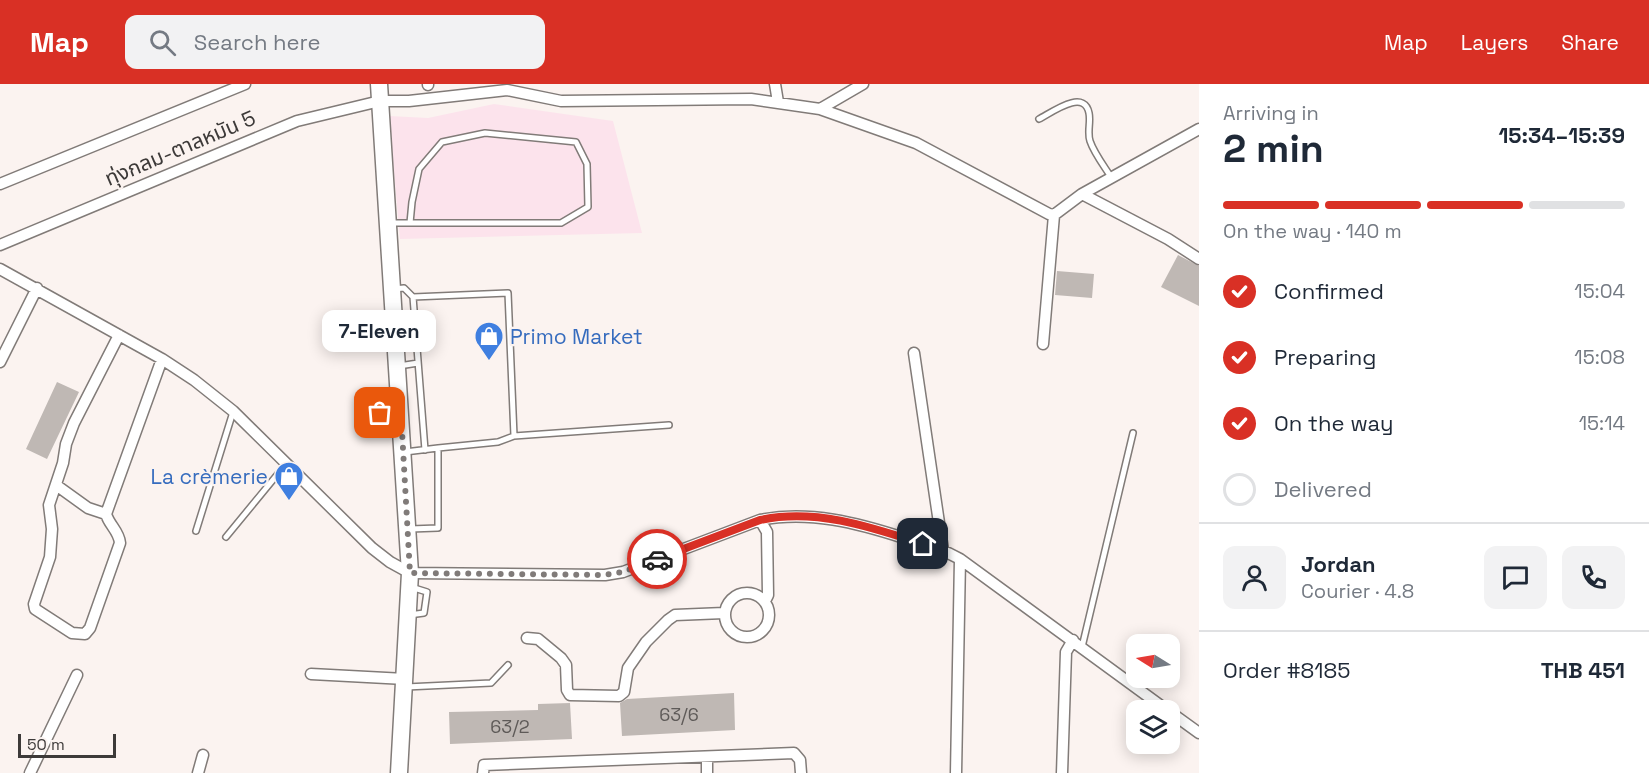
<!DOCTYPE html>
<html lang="en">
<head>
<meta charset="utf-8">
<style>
	body { margin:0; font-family:"Space Grotesk","Noto Sans Thai",sans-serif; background:#f2f2f3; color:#1f2937; height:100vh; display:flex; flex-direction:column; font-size:22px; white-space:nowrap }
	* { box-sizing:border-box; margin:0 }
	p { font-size:20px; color:#747a83 }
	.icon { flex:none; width:33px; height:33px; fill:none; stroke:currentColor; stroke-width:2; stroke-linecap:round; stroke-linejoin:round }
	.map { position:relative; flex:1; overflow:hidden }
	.panel { display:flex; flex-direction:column; background:#fff; width:450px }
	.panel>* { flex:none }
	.needle { width:39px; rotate:281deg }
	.tools { position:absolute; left:1126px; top:550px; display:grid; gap:12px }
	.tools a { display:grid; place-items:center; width:54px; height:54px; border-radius:12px; background:#fff; box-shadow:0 3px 15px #0003; font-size:30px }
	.scale { position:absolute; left:18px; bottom:15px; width:98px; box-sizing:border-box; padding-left:6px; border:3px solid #3d3a39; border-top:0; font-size:16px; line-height:21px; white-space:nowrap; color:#3d3a39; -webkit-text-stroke:4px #fbf3f0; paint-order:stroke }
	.pin { position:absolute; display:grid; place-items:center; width:51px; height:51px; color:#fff; margin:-26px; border-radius:12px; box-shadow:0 3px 9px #0006 }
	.courier { position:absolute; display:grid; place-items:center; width:60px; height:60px; margin:-30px; border:4px solid #d93025; border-radius:50%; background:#fff; color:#222; box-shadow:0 2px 8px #0007 }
	.bubble { position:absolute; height:42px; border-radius:12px; background:#fff; box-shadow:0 3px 15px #0003; font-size:20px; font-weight:700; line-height:42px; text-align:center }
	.overview em { font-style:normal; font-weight:700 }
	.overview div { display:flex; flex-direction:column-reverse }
	.overview { display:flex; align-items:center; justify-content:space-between; height:102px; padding:0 24px }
	h1 { font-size:39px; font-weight:700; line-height:45px }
	.bar { display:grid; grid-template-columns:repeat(4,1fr); gap:9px 6px; align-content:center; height:72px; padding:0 24px }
	.bar i { height:8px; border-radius:4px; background:#e0e1e3 }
	.bar .current { background:#d93025 }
	.bar p { grid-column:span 4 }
	.line { display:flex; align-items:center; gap:15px; padding:0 24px; border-top:2px solid #e0e1e3 }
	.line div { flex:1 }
	.round { display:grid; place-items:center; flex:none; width:63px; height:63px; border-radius:12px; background:#f2f2f3 }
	ol { padding:0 24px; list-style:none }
	li { display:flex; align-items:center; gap:18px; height:66px }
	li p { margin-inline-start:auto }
	li .icon { padding:6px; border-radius:50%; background:#d93025; color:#fff; stroke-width:4 }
	li:last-child { color:#747a83 }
	li i { width:33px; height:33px; border:3px solid #e0e1e3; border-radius:50% }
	header { display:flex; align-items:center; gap:36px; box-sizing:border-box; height:84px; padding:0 30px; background:#d93025; color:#fff }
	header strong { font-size:28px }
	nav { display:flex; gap:33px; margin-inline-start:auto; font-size:21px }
	.search { width:420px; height:54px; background:#f2f2f3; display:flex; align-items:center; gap:15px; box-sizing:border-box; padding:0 21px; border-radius:12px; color:#747a83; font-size:22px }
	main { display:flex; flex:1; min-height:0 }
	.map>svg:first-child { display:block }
	.industrial { fill:#fce3ec }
	.building { fill:#bfb8b4 }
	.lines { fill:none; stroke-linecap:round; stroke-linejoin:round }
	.lane-casing { stroke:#817b78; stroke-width:8 }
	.street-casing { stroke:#817b78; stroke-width:13 }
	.secondary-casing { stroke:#817b78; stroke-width:19 }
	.lane { stroke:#fff; stroke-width:5 }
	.street { stroke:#fff; stroke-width:10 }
	.secondary { stroke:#fff; stroke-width:16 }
	.done { stroke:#807b79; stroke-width:6; stroke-dasharray:0 10.8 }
	.route { stroke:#d93025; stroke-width:8 }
	.labels { text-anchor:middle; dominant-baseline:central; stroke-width:4.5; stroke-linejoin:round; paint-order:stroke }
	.number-label { font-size:18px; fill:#5e5a58 }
	.street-label { font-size:21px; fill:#3d3a39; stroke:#fbf3f0 }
	.shop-label { font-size:21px; fill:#366cbe; stroke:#fbf3f0; text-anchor:start }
</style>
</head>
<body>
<header>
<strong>Map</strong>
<div class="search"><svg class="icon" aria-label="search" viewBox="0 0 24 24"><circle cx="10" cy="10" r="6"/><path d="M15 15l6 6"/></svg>Search here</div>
<nav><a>Map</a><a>Layers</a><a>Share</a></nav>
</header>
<main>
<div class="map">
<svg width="1199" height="689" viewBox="0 0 1199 689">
	<rect width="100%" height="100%" fill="#fbf3f0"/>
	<path class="industrial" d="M494,20L613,37L642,149L400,155L389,32L428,34Z"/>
	<path class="building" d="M1178,171L1199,182V222L1161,203Z
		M1057,187L1094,190L1092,214L1055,211Z
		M57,298L79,308L47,375L26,365Z
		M734,609L735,646L622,652L620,619L627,615Z
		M570,619L572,655L450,660L449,628L538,626V620Z"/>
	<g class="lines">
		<g class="lane-casing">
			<path id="lane" d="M1039,35C1051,29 1084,4 1089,29C1091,38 1087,48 1090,57C1094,69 1104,82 1111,93
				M389,139H561L588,123L587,80L576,58L485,49L442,58L419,85L412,118L410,139
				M393,205L404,204L413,213L508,209L514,352L498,358L438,364V444L410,445
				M413,213L425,366
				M399,282L418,279
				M397,308L379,313L381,345L399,347
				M514,352L669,341
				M405,368L438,364
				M196,447L233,328
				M226,453L286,380
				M409,531L424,529L427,508L411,503
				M1082,563L1133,349
				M406,603L491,599L508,581"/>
		</g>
		<g class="street-casing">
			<path id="street" d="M428,0V1
				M775,0L778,18
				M820,25L863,0
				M0,100L245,0
				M1082,110L1168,155L1199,175
				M0,161L297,37L380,17H409L507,6L561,17L751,15L820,25L916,59L1049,130L1054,131L1082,110L1199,45
				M0,185L162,275L194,296L233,327L372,464L390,478L410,489L605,491L623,488L760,436C809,426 858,439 904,454C924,460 942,465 960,475L1168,627
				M119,251L74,339L66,360L63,379L49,421L52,445L50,473L34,520L35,525L72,549L85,550L90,544L120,459C119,447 109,441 106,430L162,275
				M1043,260L1054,131
				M914,269L943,466
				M0,278L37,204
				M56,401L88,424L106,430
				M760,436L767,448L768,511L765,517
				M725 531a22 22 0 1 1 44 0a22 22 0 1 1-44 0Z
				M527,554L538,555L561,574L566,581L567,606L570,611L619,612L624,608L628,584L646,558L668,536L675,531L724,529
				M311,590L405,595
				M1170,628L1199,649
				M707,673V689
				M30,689L77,591
				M198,689L203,671
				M483,689L484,681L794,669L800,676L801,689
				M956,689L960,475
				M1062,689L1066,568L1073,556"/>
		</g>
		<g class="secondary-casing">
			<path id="secondary" d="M379,0L410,489L399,689"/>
		</g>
		<use href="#lane" class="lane"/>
		<use href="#street" class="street"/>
		<use href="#secondary" class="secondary"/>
	</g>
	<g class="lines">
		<path class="done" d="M380,329L381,345L402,347L410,489L604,491L623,488L657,475"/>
		<path class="route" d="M657,475L760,436C816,424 871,443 923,460"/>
	</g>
	<defs>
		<g id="shop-pin" transform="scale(1.5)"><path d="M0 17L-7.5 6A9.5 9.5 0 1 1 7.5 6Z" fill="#3f7fe0" stroke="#fbf3f0"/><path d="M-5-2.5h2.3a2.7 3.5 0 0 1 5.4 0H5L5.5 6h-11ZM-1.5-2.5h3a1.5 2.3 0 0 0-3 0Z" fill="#fff"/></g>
	</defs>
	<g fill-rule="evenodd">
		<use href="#shop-pin" x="489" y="252"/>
		<use href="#shop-pin" x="289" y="392"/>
	</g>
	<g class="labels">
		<g class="number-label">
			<text x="679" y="630">63/6</text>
			<text x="510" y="642">63/2</text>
		</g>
		<g class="street-label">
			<text transform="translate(180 64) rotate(-23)">ทุ่งกลม-ตาลหมัน 5</text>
		</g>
		<g class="shop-label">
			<text x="510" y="252">Primo Market</text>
			<text x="268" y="392" text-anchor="end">La crèmerie</text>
		</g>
	</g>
</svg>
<div class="tools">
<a><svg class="needle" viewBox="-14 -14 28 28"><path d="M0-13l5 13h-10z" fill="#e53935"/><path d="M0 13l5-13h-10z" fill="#747a83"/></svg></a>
<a><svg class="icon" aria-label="layers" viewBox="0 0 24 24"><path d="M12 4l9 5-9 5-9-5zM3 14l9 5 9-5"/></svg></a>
</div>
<div class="scale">50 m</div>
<div class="pin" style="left:380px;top:329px;background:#ea580c"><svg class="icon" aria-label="bag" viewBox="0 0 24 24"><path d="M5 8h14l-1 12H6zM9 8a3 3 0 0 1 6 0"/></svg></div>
<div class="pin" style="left:923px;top:460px;background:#1f2937"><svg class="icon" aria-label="home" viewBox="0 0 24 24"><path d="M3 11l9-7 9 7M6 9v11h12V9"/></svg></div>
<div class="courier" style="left:657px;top:475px"><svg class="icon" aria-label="car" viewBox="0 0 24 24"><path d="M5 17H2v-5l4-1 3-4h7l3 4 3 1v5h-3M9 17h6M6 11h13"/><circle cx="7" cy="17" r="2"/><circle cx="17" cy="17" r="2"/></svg></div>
<div class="bubble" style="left:322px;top:226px;width:114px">7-Eleven</div>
</div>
<section class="panel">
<div class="overview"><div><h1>2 min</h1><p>Arriving in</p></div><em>15:34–15:39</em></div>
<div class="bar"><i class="current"></i><i class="current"></i><i class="current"></i><i></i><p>On the way · 140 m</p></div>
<ol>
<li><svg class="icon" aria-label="check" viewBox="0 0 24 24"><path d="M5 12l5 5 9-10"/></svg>Confirmed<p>15:04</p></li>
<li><svg class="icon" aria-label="check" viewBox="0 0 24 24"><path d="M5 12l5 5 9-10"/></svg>Preparing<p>15:08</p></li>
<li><svg class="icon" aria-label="check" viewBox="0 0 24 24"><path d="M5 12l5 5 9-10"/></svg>On the way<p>15:14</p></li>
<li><i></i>Delivered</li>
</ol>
<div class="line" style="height:108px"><a class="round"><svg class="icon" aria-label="person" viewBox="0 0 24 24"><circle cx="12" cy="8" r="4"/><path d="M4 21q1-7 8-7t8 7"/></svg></a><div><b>Jordan</b><p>Courier · 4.8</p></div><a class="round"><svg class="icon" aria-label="chat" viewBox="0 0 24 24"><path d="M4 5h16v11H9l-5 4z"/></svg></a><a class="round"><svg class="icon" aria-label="phone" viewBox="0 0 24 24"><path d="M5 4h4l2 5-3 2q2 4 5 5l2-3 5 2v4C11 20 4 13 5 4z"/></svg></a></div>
<div class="line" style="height:78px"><div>Order #8185</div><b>THB 451</b></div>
</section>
</main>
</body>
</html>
